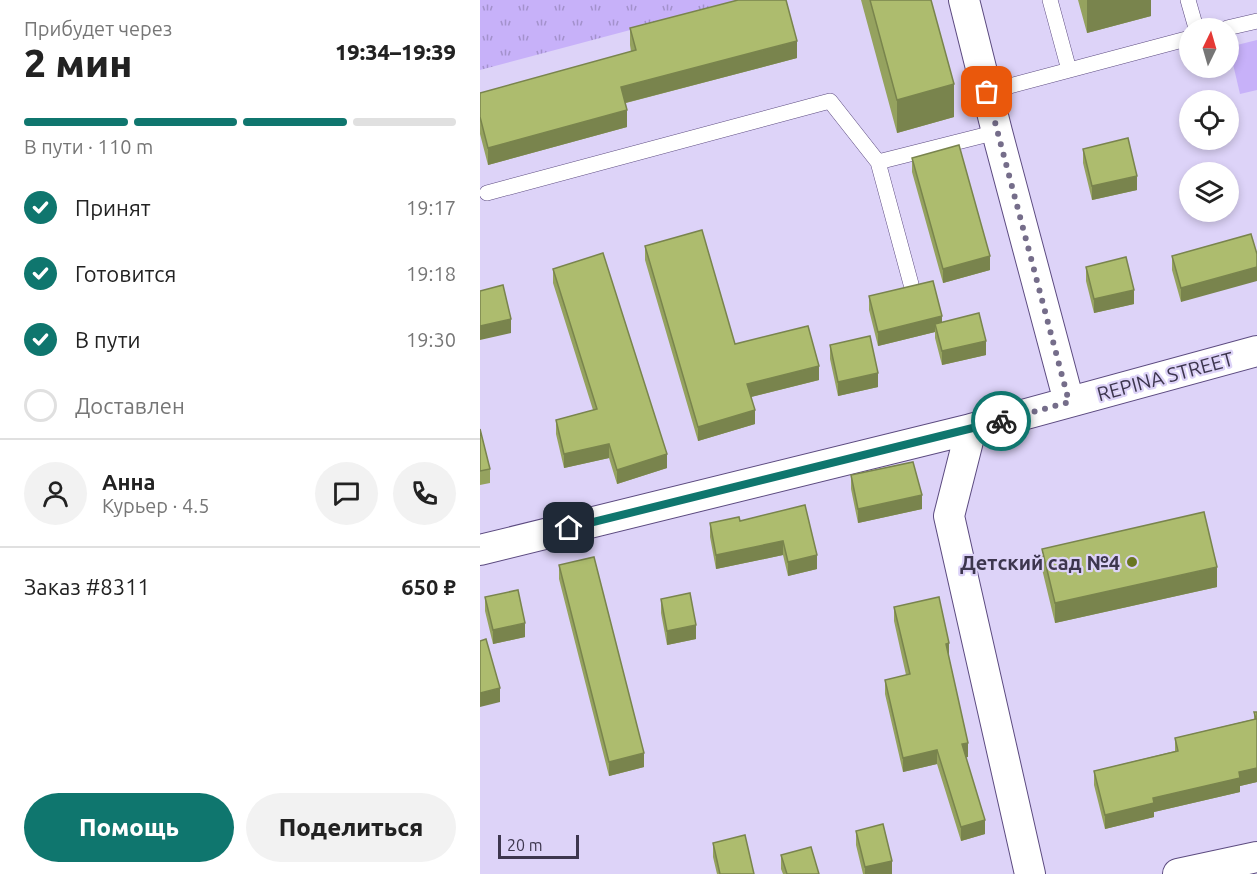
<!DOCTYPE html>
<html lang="ru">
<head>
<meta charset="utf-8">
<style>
	body { margin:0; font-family:Ubuntu,sans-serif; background:#f2f2f2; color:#222; height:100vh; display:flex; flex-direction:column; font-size:22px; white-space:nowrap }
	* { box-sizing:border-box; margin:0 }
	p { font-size:20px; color:#767676 }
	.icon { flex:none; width:33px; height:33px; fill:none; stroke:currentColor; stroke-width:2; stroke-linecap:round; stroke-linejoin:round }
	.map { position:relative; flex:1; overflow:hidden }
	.panel { display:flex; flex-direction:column; background:#fff; width:480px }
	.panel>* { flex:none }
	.needle { width:39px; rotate:5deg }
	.buttons { position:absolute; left:699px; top:18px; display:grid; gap:12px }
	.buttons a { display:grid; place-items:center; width:60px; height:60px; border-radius:50%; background:#fff; box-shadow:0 3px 9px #0003; font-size:30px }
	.scale { position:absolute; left:18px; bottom:15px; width:81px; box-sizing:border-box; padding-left:6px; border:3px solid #3d364e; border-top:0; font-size:16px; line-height:21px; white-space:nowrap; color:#3d364e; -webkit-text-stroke:4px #ddd3f8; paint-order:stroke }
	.pin { position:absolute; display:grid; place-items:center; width:51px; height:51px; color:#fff; margin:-26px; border-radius:12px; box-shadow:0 3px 9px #0006 }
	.courier { position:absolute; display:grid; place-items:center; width:60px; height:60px; margin:-30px; border:4px solid #0f766e; border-radius:50%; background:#fff; color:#222; box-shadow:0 2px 8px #0007 }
	.headline em { font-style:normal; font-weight:800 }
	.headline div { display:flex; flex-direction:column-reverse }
	.headline { display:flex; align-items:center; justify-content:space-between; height:102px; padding:0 24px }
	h1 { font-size:39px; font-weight:800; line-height:45px }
	.bar { display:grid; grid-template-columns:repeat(4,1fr); gap:9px 6px; align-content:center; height:72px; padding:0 24px }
	.bar i { height:8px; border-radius:4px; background:#e0e0e0 }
	.bar .selected { background:#0f766e }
	.bar p { grid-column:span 4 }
	.line { display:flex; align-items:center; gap:15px; padding:0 24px; border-top:2px solid #e0e0e0 }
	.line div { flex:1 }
	.round { display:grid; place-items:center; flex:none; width:63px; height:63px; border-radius:32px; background:#f2f2f2 }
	ol { padding:0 24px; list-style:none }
	li { display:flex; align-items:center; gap:18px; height:66px }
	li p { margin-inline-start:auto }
	li .icon { padding:6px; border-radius:50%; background:#0f766e; color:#fff; stroke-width:4 }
	li:last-child { color:#767676 }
	li i { width:33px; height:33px; border:3px solid #e0e0e0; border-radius:50% }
	.primary-button { display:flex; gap:12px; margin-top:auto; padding:12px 24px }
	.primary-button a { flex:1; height:69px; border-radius:36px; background:#0f766e; color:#fff; font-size:24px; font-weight:800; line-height:69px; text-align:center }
	.primary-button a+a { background:#f2f2f2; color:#222 }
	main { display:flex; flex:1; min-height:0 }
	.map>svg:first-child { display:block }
	.grass { fill:url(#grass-tufts) }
	.green { fill:#c7b1f9 }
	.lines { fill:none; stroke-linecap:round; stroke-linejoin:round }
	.lane-casing { stroke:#5c4b80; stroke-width:16 }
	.street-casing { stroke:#5c4b80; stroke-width:32 }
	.lane { stroke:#fff; stroke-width:15 }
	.street { stroke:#fff; stroke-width:30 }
	.wall { fill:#95a25f }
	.shaded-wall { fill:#79844d }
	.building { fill:#adbc6e; stroke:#79844d; stroke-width:1.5 }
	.done { stroke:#756d8a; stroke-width:6; stroke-dasharray:0 10.8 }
	.route { stroke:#0f766e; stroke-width:8 }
	.poi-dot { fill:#697621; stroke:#ddd3f8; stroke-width:2 }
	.labels { text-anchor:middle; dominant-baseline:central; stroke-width:4.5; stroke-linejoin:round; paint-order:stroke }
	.street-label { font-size:20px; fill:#3d364e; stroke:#ddd3f8 }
	.poi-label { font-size:20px; font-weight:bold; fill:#3d364e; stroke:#ddd3f8; text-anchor:end }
</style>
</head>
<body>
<main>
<section class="panel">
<div class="headline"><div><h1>2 мин</h1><p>Прибудет через</p></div><em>19:34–19:39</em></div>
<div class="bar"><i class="selected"></i><i class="selected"></i><i class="selected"></i><i></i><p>В пути · 110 m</p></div>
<ol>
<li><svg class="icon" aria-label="check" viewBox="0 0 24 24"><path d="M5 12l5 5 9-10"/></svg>Принят<p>19:17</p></li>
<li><svg class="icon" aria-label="check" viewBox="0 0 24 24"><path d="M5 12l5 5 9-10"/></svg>Готовится<p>19:18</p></li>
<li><svg class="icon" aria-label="check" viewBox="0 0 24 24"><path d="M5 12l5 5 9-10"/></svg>В пути<p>19:30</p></li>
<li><i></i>Доставлен</li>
</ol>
<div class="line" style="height:108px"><a class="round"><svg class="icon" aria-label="person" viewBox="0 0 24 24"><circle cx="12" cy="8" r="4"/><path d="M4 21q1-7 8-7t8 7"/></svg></a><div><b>Анна</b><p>Курьер · 4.5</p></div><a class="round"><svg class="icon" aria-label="chat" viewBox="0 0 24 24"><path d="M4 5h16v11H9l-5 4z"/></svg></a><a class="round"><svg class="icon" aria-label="phone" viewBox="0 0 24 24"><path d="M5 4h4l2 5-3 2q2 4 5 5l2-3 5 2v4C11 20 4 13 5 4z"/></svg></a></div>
<div class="line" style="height:78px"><div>Заказ #8311</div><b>650 ₽</b></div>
<div class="primary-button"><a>Помощь</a><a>Поделиться</a></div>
</section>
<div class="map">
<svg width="777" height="874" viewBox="0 0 777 874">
	<defs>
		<pattern id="grass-tufts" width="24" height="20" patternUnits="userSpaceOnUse" patternTransform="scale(1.5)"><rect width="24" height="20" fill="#c7b1f9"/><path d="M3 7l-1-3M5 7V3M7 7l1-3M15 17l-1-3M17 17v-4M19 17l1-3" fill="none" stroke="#a391cc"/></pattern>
	</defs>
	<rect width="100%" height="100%" fill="#ddd3f8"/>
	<path class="grass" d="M0,0H263L0,70Z"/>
	<path class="green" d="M777,40V90L760,94L749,47Z"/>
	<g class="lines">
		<g class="lane-casing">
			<path id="lane" d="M570,0L589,70
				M708,0L716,28
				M747,28L777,21
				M507,92L710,38
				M7,193L350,101L398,162
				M431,284L398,162L517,132"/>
		</g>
		<g class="street-casing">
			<path id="street" d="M484,0L517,132L589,402
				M491,429L469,516L550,874
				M0,550L491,429L777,351
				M698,874L777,857"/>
		</g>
		<use href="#lane" class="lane"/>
		<use href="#street" class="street"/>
	</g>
	<path class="wall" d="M381,0H451L474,117L417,133Z
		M598,0H671V16L607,33Z
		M150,28L317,58L146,103L147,127L8,165L0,134V93L151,52L150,45Z
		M603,149L657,190L612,200L603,163Z
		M432,158L510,270L463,283L432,172Z
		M771,234L701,302L692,270V256Z
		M165,246L255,344L339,380L271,397L275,424L218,441L165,260Z
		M606,267L654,304L614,313L606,281Z
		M73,269L187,468L137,484L129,458L84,468L76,434V420L113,410L73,283Z
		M389,296L462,322L506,355L462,365L455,338V332L398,346L389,310Z
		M350,345L398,387L358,396L350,359Z
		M0,429L10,469V483L0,485Z
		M371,475L442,509L378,523L371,489Z
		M325,505L337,569L308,576L303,555L236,569L230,537V523L260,521Z
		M562,549L737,587L575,623L562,569Z
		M79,565L164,767L129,776L79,579Z
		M5,597L45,637L13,644L5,611Z
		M181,599L216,639L187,645L181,613Z
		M414,607L469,657L488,757H486L505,834L481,841L457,764L423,772L405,694V680L426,675L414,621Z
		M774,712H777V782L760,786V792L674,812V817L625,829L614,785V771L695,751V738L774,719Z
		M376,831L412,874H383L376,845Z
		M233,843L274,874H237L233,857Z
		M301,855L339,874H303L301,869Z"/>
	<path class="shaded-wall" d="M607,0H671V16L607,33Z
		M317,41V58L141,104V87Z
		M474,84V117L417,133V100Z
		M147,110V127L8,165V148Z
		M657,176V190L612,200V186Z
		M510,256V270L463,283V269Z
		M777,267V281L701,302V288Z
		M654,290V304L614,313V299Z
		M462,316V330L455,324V332L398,346V332Z
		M31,319V333L0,340V326Z
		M506,341V355L462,365V351Z
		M339,366V380L267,398V384Z
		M398,373V387L358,396V382Z
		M275,410V424L218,441V427Z
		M129,444V458L84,468V454Z
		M187,454V468L137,484V470Z
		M442,495V509L378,523V509Z
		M303,541V555L236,569V555Z
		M337,555V569L308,576V562Z
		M737,567V587L575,623V603Z
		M45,623V637L13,644V630Z
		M216,625V639L187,645V631Z
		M469,643V657L466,658V644Z
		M20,688V702L0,707V693Z
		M488,743V757L482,758V744Z
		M457,750V764L423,772V758Z
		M164,753V767L129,776V762Z
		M777,768V782L760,786V792L674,812V817L625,829V815L673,798L759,772Z
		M505,820V834L481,841V827Z
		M412,861V874H385V867Z"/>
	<path class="building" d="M258,0H306L317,41L141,87L147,110L8,148L0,117V93L156,50L150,28Z
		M390,0H451L474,84L417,100Z
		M648,138L657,176L612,186L603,149Z
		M479,145L510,256L463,269L432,158Z
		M222,230L255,344L328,326L339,366L267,384L275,410L218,427L165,246Z
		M771,234L777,254V267L701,288L692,256Z
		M123,253L187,454L137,470L129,444L84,454L76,420L117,409L73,269Z
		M646,257L654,290L614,299L606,267Z
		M453,281L462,316L398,332L389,296Z
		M23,285L31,319L0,326V291Z
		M499,313L506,341L462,351L455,324Z
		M390,336L398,373L358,382L350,345Z
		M0,429L10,469L0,471Z
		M433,462L442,495L378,509L371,475Z
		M325,505L337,555L308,562L303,541L236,555L230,523L259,517L260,521Z
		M724,512L737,567L575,603L562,549Z
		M114,557L164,753L129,762L79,565Z
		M38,590L45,623L13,630L5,597Z
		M210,593L216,625L187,631L181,599Z
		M459,597L469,643L466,644L488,743L482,744L505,820L481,827L457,750L423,758L405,680L430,674L414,607Z
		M6,639L20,688L0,693V641Z
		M774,712H777V768L759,772L760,778L673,798L674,803L625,815L614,771L698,751L695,738L776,719Z
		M403,824L412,861L385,867L376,831Z
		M265,835L274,874H240L233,843Z
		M331,847L339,874H307L301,855Z"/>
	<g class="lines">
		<path class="done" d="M507,92L589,402L521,421"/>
		<path class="route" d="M89,528L521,421"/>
	</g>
	<circle class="poi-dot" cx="652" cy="562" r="6"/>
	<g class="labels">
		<g class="street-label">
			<text transform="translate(685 376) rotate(-15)">REPINA STREET</text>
		</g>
		<g class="poi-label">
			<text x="640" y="562">Детский сад №4</text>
		</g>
	</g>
</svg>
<div class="buttons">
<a><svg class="needle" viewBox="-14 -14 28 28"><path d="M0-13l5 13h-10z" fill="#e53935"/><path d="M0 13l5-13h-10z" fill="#767676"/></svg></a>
<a><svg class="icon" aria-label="locate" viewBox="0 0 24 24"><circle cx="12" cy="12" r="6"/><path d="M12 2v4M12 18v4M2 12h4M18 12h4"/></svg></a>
<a><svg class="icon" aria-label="layers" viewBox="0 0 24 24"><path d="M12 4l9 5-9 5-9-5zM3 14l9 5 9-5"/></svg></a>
</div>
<div class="scale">20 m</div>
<div class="pin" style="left:507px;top:92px;background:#ea580c"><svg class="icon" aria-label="bag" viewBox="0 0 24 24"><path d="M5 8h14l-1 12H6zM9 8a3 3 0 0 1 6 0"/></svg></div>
<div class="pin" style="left:89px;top:528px;background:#1f2937"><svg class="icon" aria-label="home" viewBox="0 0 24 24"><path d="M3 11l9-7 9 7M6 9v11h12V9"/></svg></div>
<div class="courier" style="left:521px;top:421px"><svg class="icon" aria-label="bike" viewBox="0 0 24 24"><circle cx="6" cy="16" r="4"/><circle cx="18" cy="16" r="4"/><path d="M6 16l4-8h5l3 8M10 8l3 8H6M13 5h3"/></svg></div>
</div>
</main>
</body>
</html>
